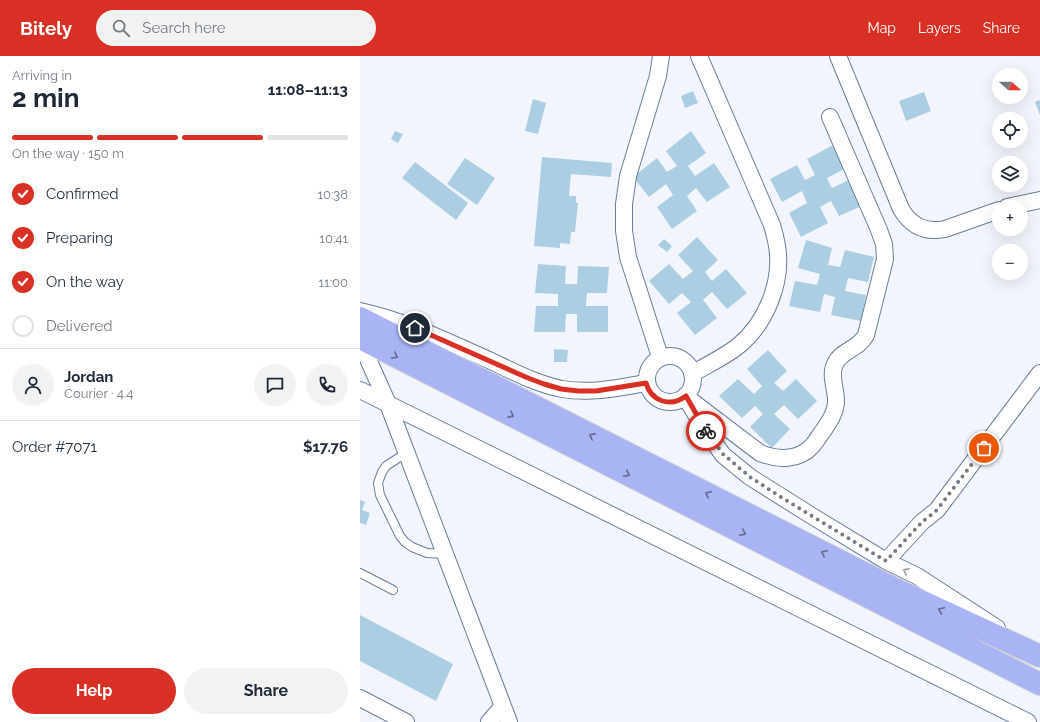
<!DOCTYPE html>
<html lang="en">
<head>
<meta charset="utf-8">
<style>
	body { margin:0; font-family:Raleway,sans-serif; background:#f2f2f3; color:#1f2937; height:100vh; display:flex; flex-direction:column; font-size:15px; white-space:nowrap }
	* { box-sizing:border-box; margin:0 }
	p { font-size:13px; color:#747a83 }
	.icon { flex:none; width:22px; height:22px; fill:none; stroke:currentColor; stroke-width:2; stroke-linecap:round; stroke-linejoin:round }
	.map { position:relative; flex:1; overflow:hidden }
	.drawer { display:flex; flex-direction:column; background:#fff; width:360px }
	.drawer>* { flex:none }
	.needle { width:26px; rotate:111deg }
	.tools { position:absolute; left:632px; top:12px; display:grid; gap:8px }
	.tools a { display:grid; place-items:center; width:36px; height:36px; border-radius:50%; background:#fff; box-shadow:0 4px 16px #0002; font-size:20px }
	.pin { position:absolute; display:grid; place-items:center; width:34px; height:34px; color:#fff; margin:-17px; border:2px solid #fff; border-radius:50%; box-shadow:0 1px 4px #0007 }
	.courier { position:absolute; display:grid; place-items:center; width:40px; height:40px; margin:-20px; border:3px solid #d93025; border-radius:50%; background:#fff; color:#222; box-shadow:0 1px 5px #0007 }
	.summary em { font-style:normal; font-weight:700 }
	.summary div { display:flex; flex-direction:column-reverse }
	.summary { display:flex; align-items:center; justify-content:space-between; height:68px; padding:0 12px }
	h1 { font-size:26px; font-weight:700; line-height:30px }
	.bar { display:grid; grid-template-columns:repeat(4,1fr); gap:6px 4px; align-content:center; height:48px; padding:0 12px }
	.bar i { height:5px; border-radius:3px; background:#e0e1e3 }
	.bar .current { background:#d93025 }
	.bar p { grid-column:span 4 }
	.line { display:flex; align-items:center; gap:10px; padding:0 12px; border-top:1px solid #e0e1e3 }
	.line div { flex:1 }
	.round { display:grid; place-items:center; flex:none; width:42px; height:42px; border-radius:21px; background:#f2f2f3 }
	ol { padding:0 12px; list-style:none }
	li { display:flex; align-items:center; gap:12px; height:44px }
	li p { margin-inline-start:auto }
	li .icon { padding:4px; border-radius:50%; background:#d93025; color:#fff; stroke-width:4 }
	li:last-child { color:#747a83 }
	li i { width:22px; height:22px; border:2px solid #e0e1e3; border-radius:50% }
	.action { display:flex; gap:8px; margin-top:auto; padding:8px 12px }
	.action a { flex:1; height:46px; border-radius:24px; background:#d93025; color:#fff; font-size:16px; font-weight:700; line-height:46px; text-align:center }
	.action a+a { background:#f2f2f3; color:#1f2937 }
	header { display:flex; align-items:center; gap:24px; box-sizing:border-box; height:56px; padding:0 20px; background:#d93025; color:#fff }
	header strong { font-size:19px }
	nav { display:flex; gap:22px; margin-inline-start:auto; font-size:14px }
	.search { width:280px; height:36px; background:#f2f2f3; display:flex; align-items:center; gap:10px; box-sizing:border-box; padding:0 14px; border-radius:22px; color:#747a83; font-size:15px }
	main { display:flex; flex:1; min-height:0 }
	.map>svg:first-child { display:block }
	.building { fill:#accee2 }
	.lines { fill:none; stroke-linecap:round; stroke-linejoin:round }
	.service-casing { stroke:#687d96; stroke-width:10 }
	.minor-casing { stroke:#687d96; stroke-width:18 }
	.trunk-casing { stroke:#d2d4d6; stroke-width:24 }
	.service { stroke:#fff; stroke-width:8 }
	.minor { stroke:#fff; stroke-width:16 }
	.trunk { stroke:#a8b4f3; stroke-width:22 }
	.oneway { stroke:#616b8b }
	.oneway2 { stroke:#989ca2 }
	.done { stroke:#757c85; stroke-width:4; stroke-dasharray:0 7.2 }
	.route { stroke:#d93025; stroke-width:5 }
</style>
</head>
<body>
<header>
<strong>Bitely</strong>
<div class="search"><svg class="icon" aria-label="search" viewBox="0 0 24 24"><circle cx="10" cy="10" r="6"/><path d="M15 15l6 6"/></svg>Search here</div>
<nav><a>Map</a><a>Layers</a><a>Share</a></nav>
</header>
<main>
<section class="drawer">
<div class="summary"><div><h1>2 min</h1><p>Arriving in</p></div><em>11:08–11:13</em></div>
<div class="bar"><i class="current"></i><i class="current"></i><i class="current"></i><i></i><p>On the way · 150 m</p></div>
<ol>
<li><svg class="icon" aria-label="check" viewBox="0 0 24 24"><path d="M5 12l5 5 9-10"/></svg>Confirmed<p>10:38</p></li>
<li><svg class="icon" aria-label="check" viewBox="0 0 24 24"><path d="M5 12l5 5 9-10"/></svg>Preparing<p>10:41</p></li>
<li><svg class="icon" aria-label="check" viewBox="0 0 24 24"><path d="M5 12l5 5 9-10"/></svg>On the way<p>11:00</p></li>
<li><i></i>Delivered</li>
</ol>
<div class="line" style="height:72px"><a class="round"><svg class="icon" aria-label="person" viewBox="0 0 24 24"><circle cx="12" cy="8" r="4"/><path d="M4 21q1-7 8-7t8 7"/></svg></a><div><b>Jordan</b><p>Courier · 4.4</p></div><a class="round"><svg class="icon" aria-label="chat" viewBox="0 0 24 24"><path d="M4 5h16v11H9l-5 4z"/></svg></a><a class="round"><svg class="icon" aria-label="phone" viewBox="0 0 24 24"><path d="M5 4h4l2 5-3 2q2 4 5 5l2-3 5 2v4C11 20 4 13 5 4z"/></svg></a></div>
<div class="line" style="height:52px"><div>Order #7071</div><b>$17.76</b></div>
<div class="action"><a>Help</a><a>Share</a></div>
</section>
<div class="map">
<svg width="680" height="666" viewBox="0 0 680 666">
	<rect width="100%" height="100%" fill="#f2f6fc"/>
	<path class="building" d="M333,35L338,47L325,52L321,40Z
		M564,36L571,55L546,65L539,45Z
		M173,43L186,47L178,78L165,75Z
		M680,44V59L675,46Z
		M35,75L43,78L38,87L31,83Z
		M331,75L346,97L328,110L335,120L354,107L370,131L347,146L336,132L327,140L337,155L312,173L297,151L313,139L306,128L289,141L273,121L297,102L307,116L317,110L306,95Z
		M475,88L486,112L467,122L472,132L493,122L504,149L479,160L471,145L460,151L468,167L441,181L429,157L447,147L442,135L422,146L410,123L437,109L445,124L455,119L447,103Z
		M182,101L252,107L251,121L211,118L209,140H216V147H218L215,176H211L210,188L200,187V192L174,190Z
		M105,102L135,122L117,149L87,128Z
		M55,106L108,147L96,164L42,122Z
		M337,181L358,204L345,216L352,225L366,213L387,237L367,253L352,236L343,244L357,262L335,279L317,257L331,246L322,237L309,248L289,225L309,208L323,223L333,215L318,199Z
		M304,183L312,190L307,196L298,189Z
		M446,184L472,192L468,209L480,211L485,194L514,201L508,226L488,222L485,235L506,239L501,265L471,259L475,241L464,238L460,256L429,250L435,225L457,229L460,218L438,212Z
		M178,208L206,210L205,228H217L218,210L249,211L247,237H227L226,250H248V276H217V258H206L205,276H174L176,250H198V238L175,237Z
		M194,293L208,294L207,306H194Z
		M408,294L427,315L414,327L423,335L436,323L457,345L438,363L424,349L414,358L430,373L412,392L390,371L403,358L395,350L382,362L359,340L378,323L394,338L402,330L387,313Z
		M0,444L5,446L2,454L10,457L6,469L0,467Z
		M0,559L93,608L76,645L0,605Z"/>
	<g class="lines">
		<g class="service-casing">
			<path id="service" d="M46,397L26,410L22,416L18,427L20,439L40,480L45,486L52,491L67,497L84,498
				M0,517L33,534"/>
		</g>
		<g class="minor-casing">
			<path id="minor" d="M478,0L541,153C551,170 565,177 585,173L639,154
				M647,151L680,144
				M0,255C46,265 88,286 131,305C154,316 177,328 202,333C231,338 258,332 286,327
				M0,285L28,348L149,666
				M287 323a23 23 0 1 1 46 0a23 23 0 1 1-46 0Z
				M300,301L268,201L264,175V148L268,120L298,20L301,0
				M332,318C347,309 364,301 377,291C406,268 423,226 417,190C416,183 414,176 412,169L339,0
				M0,334L668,666
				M325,340L400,397C417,404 439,405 452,390C456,386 459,380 463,375C469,366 475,358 476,347C477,335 469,320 475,308C481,294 498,294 506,279L525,203L524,188L519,174L470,61
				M329,347L346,375L363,399L390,421L452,460L526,505L557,520L637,572
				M526,505L562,466L577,454L680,317
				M0,642L46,666
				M129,666L143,650"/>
		</g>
		<g class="trunk-casing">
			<path id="trunk" d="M0,262L539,535L680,600
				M0,282L680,628"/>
		</g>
		<use href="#service" class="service"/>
		<use href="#minor" class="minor"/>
		<use href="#trunk" class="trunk"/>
	</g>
	<defs><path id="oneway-chevron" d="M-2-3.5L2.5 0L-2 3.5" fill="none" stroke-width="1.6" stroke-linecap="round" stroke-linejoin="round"/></defs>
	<g class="oneway">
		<use href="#oneway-chevron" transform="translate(35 300) rotate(27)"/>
		<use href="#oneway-chevron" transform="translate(151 359) rotate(27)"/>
		<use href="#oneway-chevron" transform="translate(232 380) rotate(-153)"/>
		<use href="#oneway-chevron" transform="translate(267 418) rotate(27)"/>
		<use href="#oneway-chevron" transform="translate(348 438) rotate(-153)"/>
		<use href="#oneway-chevron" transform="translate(383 477) rotate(27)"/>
		<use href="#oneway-chevron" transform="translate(464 497) rotate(-153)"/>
		<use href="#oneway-chevron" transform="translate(581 554) rotate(-155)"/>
	</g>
	<use class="oneway2" href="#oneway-chevron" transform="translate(546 515) rotate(-154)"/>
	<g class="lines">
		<path class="done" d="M346,375L363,398L390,421L424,443L526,505L562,466L577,454L624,392"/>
		<path class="route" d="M55,272L168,322L184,328L201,333L218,335H236L286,327C291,345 310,352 326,340L346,375"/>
	</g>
</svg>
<div class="tools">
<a><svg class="needle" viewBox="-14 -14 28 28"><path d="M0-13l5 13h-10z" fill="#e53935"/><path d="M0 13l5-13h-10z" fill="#747a83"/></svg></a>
<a><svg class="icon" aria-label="locate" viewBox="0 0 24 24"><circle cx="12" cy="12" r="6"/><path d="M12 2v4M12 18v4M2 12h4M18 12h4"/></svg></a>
<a><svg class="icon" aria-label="layers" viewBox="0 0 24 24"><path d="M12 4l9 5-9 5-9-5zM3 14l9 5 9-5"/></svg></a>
<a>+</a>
<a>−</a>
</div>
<div class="pin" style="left:624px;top:392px;background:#ea580c"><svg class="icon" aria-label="bag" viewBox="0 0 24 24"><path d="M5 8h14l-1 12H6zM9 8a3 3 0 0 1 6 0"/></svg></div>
<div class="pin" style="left:55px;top:272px;background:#1f2937"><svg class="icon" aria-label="home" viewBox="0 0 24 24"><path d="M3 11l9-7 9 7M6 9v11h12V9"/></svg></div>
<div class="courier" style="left:346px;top:375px"><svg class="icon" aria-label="bike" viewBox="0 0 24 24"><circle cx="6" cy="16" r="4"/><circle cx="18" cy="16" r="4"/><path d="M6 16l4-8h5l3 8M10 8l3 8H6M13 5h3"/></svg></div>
</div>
</main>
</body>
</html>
